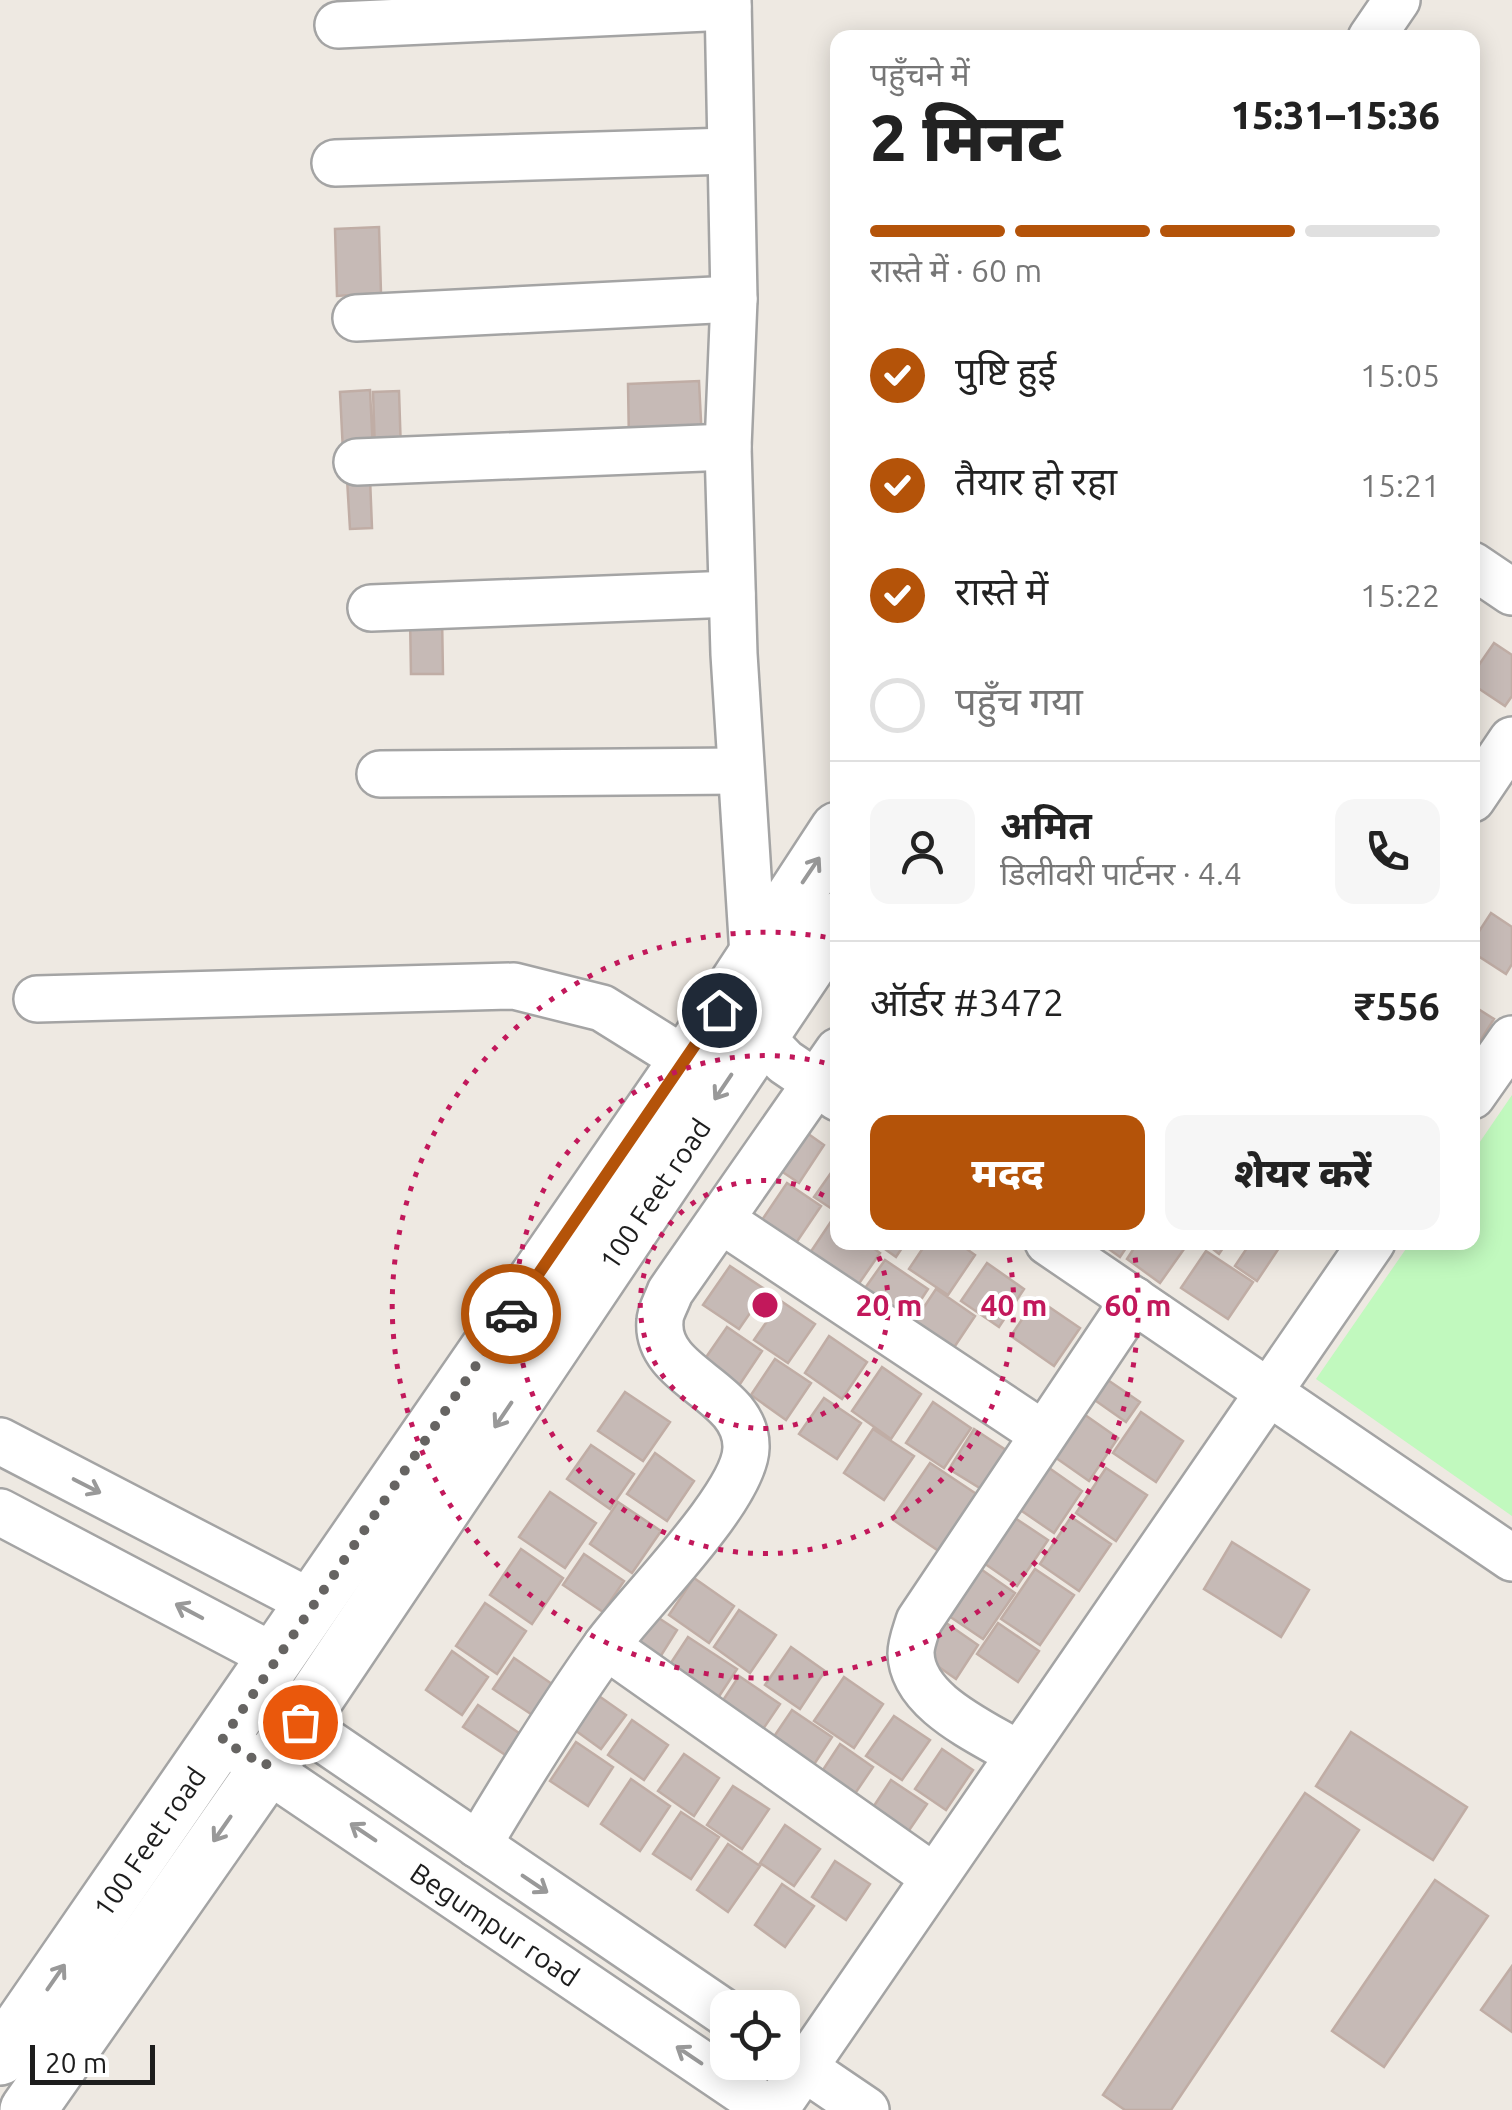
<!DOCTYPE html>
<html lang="hi">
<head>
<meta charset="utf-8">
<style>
	body { margin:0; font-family:Ubuntu,"Noto Sans Devanagari",sans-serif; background:#f6f6f6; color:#222; height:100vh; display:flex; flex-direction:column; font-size:38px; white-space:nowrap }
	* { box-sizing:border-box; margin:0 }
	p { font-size:32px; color:#767676 }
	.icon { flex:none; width:55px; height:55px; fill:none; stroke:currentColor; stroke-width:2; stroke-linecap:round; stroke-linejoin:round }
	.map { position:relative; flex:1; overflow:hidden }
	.sheet { position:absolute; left:830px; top:30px; width:650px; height:1220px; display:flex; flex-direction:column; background:#fff; border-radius:20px; box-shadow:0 5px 25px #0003 }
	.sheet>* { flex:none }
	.controls { position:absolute; left:710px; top:1990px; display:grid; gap:20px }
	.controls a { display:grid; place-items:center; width:90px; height:90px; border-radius:20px; background:#fff; box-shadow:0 5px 25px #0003; font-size:50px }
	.scale { position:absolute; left:30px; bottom:25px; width:125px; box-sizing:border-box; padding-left:10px; border:5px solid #1d1d1d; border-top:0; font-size:28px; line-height:35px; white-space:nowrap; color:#1d1d1d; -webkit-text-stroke:8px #fff; paint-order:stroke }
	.pin { position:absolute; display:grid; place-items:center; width:85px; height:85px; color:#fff; margin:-42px; border:5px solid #fff; border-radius:50%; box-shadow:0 2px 10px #0007 }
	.courier { position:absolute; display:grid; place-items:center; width:100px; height:100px; margin:-50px; border:8px solid #b45309; border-radius:50%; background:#fff; color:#222; box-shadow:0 2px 12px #0007 }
	.head em { font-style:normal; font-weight:800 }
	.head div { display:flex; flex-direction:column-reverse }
	.head { display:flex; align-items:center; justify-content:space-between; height:170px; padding:0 40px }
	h1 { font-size:65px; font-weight:800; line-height:75px }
	.bar { display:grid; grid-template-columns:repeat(4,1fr); gap:15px 10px; align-content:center; height:120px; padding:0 40px }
	.bar i { height:12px; border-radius:8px; background:#e0e0e0 }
	.bar .selected { background:#b45309 }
	.bar p { grid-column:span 4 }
	.line { display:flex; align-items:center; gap:25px; padding:0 40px; border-top:2px solid #e0e0e0 }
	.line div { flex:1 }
	.round { display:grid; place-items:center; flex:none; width:105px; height:105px; border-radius:20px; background:#f6f6f6 }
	ol { padding:0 40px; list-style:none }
	li { display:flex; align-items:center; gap:30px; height:110px }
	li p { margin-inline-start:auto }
	li .icon { padding:10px; border-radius:50%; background:#b45309; color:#fff; stroke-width:4 }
	li:last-child { color:#767676 }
	li i { width:55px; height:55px; border:5px solid #e0e0e0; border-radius:50% }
	.action { display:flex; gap:20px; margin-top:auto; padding:20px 40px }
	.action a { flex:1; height:115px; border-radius:20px; background:#b45309; color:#fff; font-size:40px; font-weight:800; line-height:115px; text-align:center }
	.action a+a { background:#f6f6f6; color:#222 }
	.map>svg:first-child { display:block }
	.park { fill:#c1f9be }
	.building { fill:#c6bab6; stroke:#c0ada5; stroke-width:2.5 }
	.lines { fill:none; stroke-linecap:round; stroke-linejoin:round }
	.minor-casing { stroke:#a4a4a4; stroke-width:50 }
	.tertiary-casing { stroke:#a4a4a4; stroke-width:60 }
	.minor { stroke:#fff; stroke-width:45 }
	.tertiary { stroke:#fff; stroke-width:55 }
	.oneway { stroke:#999 }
	.done { stroke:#666462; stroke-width:10; stroke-dasharray:0 18 }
	.route { stroke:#b45309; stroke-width:12 }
	.ring { fill:none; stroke:#c2185b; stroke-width:5; stroke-dasharray:5 10 }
	.labels { text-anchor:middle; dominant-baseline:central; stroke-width:8; stroke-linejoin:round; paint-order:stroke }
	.street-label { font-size:28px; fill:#1d1d1d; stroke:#fff }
	.centre { fill:#c2185b; stroke:#fff; stroke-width:5 }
	.ring-label { font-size:30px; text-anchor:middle; font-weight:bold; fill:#c2185b; stroke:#fff; stroke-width:8; stroke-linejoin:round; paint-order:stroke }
</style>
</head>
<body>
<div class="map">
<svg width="1512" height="2110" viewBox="0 0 1512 2110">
	<rect width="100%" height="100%" fill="#eee9e2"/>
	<path class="park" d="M1512,1095V1516L1316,1379L1410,1243L1472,1242L1473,1152Z"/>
	<path class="building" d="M379,227L381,293L337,296L335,229Z
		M699,381L702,441L629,443L628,384Z
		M370,390L373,450L343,452L340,392Z
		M399,391L401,452H375L373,392Z
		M370,478L372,528L350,529L347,479Z
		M410,616H442L443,674H411Z
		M1494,643L1512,655V696L1505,706L1472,684V675Z
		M1491,913L1512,927V964L1506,974L1472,952V942Z
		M1472,1005L1494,1019L1479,1043L1472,1039Z
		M807,1133L824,1145L799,1183L781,1171Z
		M838,1163V1213L814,1197Z
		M787,1183L821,1206L794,1246L760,1223Z
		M832,1220L838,1224V1242H865L880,1253L858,1285L810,1253Z
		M875,1242H906L896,1257Z
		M927,1242H957L975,1255L948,1295L909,1269Z
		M1099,1242H1130L1120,1257Z
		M1138,1242H1189L1160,1283L1127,1259Z
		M1204,1242H1227L1219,1254Z
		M1251,1242H1283L1257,1281L1235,1266Z
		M1206,1251L1253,1282L1228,1319L1181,1288Z
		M885,1260L928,1289L907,1321L863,1291Z
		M987,1263L1024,1289L999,1327L961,1301Z
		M730,1266L766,1290L739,1329L703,1305Z
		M936,1289L975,1316L949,1355L910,1328Z
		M1036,1298L1080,1328L1054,1366L1011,1336Z
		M781,1301L815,1324L788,1363L754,1340Z
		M727,1327L762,1351L736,1390L700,1366Z
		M829,1336L867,1362L842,1399L805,1373Z
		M775,1359L811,1383L786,1420L751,1395Z
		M882,1367L921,1394L891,1439L852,1411Z
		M1099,1374L1140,1402L1126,1422L1086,1394Z
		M625,1392L670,1422L643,1461L598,1431Z
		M824,1398L861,1423L837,1459L799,1434Z
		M933,1402L971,1428L944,1468L906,1443Z
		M1078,1410L1118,1438L1089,1481L1049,1453Z
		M1141,1412L1183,1441L1156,1482L1113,1453Z
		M873,1429L914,1456L884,1500L844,1473Z
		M974,1429L1015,1456L991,1495L949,1469Z
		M591,1445L634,1474L610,1509L567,1479Z
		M655,1453L694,1481L667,1521L627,1494Z
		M930,1463L981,1497L943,1554L892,1519Z
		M1042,1463L1082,1491L1054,1533L1013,1505Z
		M1106,1468L1147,1495L1116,1541L1076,1513Z
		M550,1492L596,1523L565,1568L519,1537Z
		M618,1502L661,1531L632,1573L590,1544Z
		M1009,1514L1048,1540L1017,1586L978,1559Z
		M1071,1517L1111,1544L1079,1591L1040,1564Z
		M1232,1542L1309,1590L1281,1637L1204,1589Z
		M521,1549L563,1578L532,1624L490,1595Z
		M584,1554L624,1581L603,1612L563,1585Z
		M975,1565L1015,1593L983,1639L943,1612Z
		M1035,1569L1074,1595L1040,1645L1001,1619Z
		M694,1578L734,1606L709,1643L669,1615Z
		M485,1603L526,1631L497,1674L456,1646Z
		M739,1610L776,1635L750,1673L714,1647Z
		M648,1611L677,1630L650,1673L621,1653Z
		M939,1618L978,1645L956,1679L916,1651Z
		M998,1623L1039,1651L1018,1682L977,1654Z
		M688,1637L737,1669L710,1710L661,1678Z
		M791,1647L825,1671L800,1709L765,1685Z
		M452,1651L488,1677L462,1715L426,1690Z
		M514,1658L555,1686L534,1716L493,1689Z
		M739,1676L780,1704L757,1738L716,1711Z
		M844,1677L883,1704L854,1748L814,1721Z
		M596,1694L626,1715L601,1749L572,1728Z
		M478,1705L522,1735L507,1756L463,1727Z
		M792,1710L832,1737L811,1769L771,1741Z
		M894,1716L930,1740L902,1780L866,1756Z
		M632,1720L668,1745L644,1780L608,1755Z
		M1351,1732L1467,1807L1433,1860L1316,1786Z
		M576,1742L613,1767L588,1806L550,1781Z
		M840,1744L873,1767L852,1798L819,1776Z
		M942,1749L973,1770L946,1810L915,1789Z
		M684,1754L719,1778L694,1816L658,1791Z
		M631,1779L670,1806L640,1851L601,1824Z
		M891,1780L927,1804L901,1842L866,1818Z
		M733,1786L769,1809L742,1849L707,1825Z
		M1305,1793L1359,1830L1171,2110H1125L1103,2095Z
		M681,1812L719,1837L691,1879L653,1854Z
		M785,1825L820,1849L794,1886L760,1863Z
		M728,1844L760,1866L728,1912L697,1890Z
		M835,1861L870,1884L846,1920L812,1897Z
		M1435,1880L1488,1916L1384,2067L1332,2031Z
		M782,1884L814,1906L785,1947L755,1925Z
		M1512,1966V2032L1481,2010Z"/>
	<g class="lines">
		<g class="minor-casing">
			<g id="minor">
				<path d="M728,0L734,299L728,447L734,654L758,1034L785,1062L838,1098"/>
				<path d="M338,25L728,7"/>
				<path d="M1371,38L1397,0"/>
				<path d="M335,163L729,151"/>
				<path d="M356,318L734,299"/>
				<path d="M357,462L728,447"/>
				<path d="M1472,565L1512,592"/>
				<path d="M371,608L732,594"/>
				<path d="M380,774L738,771"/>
				<path d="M1472,799L1512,740"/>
				<path d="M37,999L514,986L602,1008L687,1061"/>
				<path d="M1472,1096L1512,1039"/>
				<path d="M721,1220L1043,1434"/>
				<path d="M1048,1242L1512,1558"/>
				<path d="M0,1441L312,1603"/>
				<path d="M0,1512L275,1657"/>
				<path d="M606,1646L934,1877"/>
				<path d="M270,1703L728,2015"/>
				<path id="s1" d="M237,1749L770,2110"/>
				<path d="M1018,1754C983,1732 912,1703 911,1653C911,1643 916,1631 919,1621L1134,1300"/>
				<path d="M478,1845C518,1778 560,1710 606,1646C637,1603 745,1497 746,1448C748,1390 655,1378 660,1321C660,1312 667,1301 670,1292L838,1051"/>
				<path d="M782,2053L866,2110"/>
				<path d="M775,2110L1372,1242"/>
			</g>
		</g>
		<g class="tertiary-casing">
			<g id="tertiary">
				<path id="s2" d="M0,2057L687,1061L838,830"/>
				<path id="s3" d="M28,2110L300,1721L838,920"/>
			</g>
		</g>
		<use href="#minor" class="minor"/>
		<use href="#tertiary" class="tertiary"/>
	</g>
	<defs><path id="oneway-shaft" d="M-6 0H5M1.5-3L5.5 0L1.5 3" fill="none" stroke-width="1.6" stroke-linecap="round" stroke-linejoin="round" transform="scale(2.5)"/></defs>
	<g class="oneway">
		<use href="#oneway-shaft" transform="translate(811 870) rotate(-56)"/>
		<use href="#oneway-shaft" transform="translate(723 1087) rotate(124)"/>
		<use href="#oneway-shaft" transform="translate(503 1415) rotate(124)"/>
		<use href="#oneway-shaft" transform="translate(87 1486) rotate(27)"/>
		<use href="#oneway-shaft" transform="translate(189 1611) rotate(-152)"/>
		<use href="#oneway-shaft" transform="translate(222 1829) rotate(125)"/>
		<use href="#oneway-shaft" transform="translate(363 1832) rotate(-146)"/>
		<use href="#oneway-shaft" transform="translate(535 1884) rotate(34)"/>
		<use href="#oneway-shaft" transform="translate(56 1977) rotate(-55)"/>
		<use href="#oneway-shaft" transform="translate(689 2055) rotate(-146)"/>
	</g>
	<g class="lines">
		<path class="done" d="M300,1722L265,1766L222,1740L511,1314"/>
		<path class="route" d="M511,1314L719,1010"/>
	</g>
	<g class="ring">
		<path d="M872 1243A124 124 0 1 1 837 1204"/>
		<path d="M1006 1243A249 249 0 1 1 836 1066"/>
		<path d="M1133 1243A373 373 0 1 1 836 939"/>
	</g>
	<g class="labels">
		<g class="street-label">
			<text stroke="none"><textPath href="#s3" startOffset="1110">100 Feet road</textPath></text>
			<text stroke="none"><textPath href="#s2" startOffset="262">100 Feet road</textPath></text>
			<text stroke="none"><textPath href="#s1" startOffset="312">Begumpur road</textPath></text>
		</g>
	</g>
	<circle cx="765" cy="1305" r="15" class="centre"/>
	<g class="ring-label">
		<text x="889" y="1316">20 m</text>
		<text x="1014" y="1316">40 m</text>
		<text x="1138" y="1316">60 m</text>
	</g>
</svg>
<div class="controls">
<a><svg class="icon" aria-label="locate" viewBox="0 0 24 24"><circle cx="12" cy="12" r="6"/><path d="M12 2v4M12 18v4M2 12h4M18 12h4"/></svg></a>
</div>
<div class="scale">20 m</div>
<div class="pin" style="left:300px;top:1722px;background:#ea580c"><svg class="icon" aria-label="bag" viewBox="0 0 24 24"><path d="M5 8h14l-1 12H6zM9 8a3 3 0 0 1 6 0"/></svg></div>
<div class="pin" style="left:719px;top:1010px;background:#1f2937"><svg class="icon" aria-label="home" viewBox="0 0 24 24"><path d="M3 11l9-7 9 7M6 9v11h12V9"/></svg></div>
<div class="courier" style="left:511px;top:1314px"><svg class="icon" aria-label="car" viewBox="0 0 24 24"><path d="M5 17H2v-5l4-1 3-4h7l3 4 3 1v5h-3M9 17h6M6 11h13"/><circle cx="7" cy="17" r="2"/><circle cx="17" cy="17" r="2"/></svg></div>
<section class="sheet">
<div class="head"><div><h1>2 मिनट</h1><p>पहुँचने में</p></div><em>15:31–15:36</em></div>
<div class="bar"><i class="selected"></i><i class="selected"></i><i class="selected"></i><i></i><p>रास्ते में · 60 m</p></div>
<ol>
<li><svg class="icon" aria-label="check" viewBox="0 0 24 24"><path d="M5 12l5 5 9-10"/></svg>पुष्टि हुई<p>15:05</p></li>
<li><svg class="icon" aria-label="check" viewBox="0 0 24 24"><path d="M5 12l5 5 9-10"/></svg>तैयार हो रहा<p>15:21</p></li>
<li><svg class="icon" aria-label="check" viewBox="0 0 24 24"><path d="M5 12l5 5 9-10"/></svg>रास्ते में<p>15:22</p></li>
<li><i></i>पहुँच गया</li>
</ol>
<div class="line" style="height:180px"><a class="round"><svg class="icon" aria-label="person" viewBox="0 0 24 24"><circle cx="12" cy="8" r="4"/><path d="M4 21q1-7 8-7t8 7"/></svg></a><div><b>अमित</b><p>डिलीवरी पार्टनर · 4.4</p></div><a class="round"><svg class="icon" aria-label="phone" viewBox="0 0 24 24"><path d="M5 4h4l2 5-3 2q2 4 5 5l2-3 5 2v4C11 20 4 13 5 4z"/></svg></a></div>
<div class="line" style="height:130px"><div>ऑर्डर #3472</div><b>₹556</b></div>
<div class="action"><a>मदद</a><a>शेयर करें</a></div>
</section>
</div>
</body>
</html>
